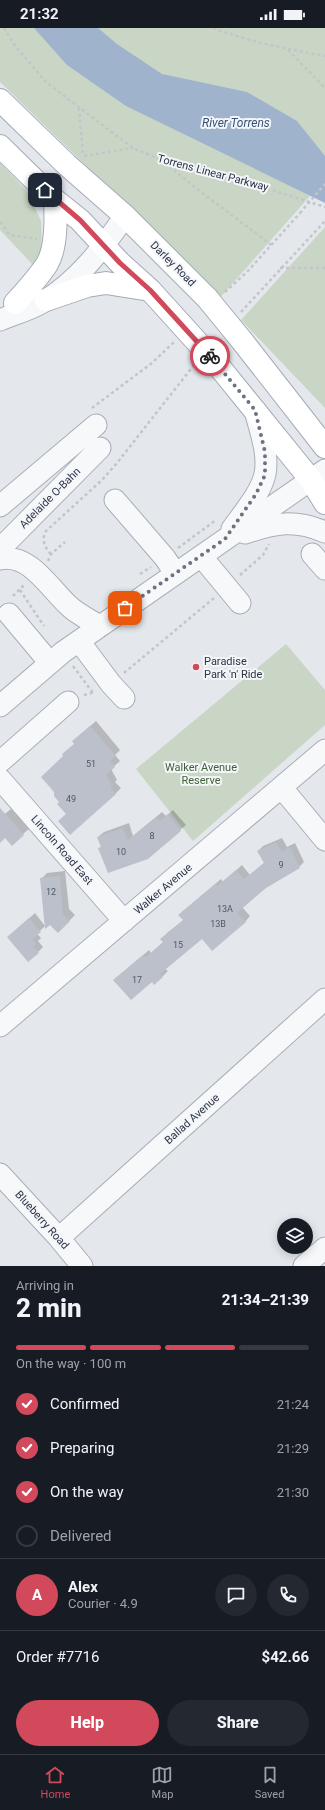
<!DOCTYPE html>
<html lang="en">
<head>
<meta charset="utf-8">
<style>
	body { margin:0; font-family:Roboto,sans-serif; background:#242831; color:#f1f3f6; height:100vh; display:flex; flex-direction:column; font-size:15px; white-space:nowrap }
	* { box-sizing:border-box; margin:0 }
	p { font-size:13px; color:#9ea1a6 }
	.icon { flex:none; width:22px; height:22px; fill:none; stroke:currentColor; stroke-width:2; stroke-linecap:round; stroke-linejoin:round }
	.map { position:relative; height:1238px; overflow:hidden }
	.drawer { display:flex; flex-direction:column; background:#171b24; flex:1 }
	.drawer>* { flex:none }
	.fabs { position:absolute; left:277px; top:1190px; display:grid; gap:8px }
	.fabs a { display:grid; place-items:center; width:36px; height:36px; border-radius:50%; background:#171b24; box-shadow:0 2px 10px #0003; font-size:20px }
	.pin { position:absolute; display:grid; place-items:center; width:34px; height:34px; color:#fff; margin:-17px; border-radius:8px; box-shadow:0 2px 6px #0006 }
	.courier { position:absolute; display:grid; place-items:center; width:40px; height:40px; margin:-20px; border:3px solid #d1495b; border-radius:50%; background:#fff; color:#222; box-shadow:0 1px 5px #0007 }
	.overview em { font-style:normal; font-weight:800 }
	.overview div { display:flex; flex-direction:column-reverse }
	.overview { display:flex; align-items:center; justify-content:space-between; height:68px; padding:0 16px }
	h1 { font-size:26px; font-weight:800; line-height:30px }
	.bar { display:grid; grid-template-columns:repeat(4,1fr); gap:6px 4px; align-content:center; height:48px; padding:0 16px }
	.bar i { height:5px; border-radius:3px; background:#363941 }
	.bar .active { background:#d1495b }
	.bar p { grid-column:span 4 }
	.line { display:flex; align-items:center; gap:10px; padding:0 16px; border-top:1px solid #363941 }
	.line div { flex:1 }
	.round { display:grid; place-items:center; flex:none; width:42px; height:42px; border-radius:21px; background:#242831 }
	ol { padding:0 16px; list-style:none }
	li { display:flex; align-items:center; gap:12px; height:44px }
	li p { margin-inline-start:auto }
	li .icon { padding:4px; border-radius:50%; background:#d1495b; color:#fff; stroke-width:4 }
	li:last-child { color:#9ea1a6 }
	li i { width:22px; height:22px; border:2px solid #363941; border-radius:50% }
	.primary-button { display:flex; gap:8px; margin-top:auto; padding:8px 16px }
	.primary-button a { flex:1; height:46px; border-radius:24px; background:#d1495b; color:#fff; font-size:16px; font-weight:800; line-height:46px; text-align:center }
	.primary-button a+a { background:#242831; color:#f1f3f6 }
	.status { display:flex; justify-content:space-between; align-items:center; height:28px; padding:0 20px; background:#171b24; direction:ltr }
	.status svg { height:11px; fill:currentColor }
	.dock { display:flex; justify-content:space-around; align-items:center; height:56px; border-top:1px solid #363941; background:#171b24; font-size:11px; color:#9ea1a6 }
	.dock a { display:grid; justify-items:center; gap:2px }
	.dock .active { color:#d1495b }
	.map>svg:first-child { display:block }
	.green { fill:#c9d6c5 }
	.water { fill:#9fb4cc }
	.shadow { fill:#0003 }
	.building { fill:#bbc0ca }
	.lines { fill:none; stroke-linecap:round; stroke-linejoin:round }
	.minor-casing { stroke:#a9aeb7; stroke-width:23 }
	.major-casing { stroke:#a3abb8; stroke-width:24 }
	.path { stroke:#c2c5cb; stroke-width:2.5; stroke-dasharray:3 3; stroke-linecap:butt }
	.minor { stroke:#f7f8fa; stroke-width:21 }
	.major { stroke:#fff; stroke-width:22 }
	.major-bridge-casing { stroke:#a3abb8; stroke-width:24; stroke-linecap:butt }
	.path-bridge { stroke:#c2c5cb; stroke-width:2.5; stroke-dasharray:3 3; stroke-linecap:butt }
	.major-bridge { stroke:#fff; stroke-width:22 }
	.done { stroke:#6c737f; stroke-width:4; stroke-dasharray:0 7.2 }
	.route { stroke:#d1495b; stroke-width:5 }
	.poi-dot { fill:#d1495b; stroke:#f4f6f9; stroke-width:1.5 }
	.labels { text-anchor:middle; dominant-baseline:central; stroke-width:4; stroke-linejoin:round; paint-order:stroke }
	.number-label { font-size:9px; fill:#4f5766 }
	.street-label { font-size:11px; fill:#2b3445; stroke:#f4f6f9 }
	.poi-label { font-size:11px; fill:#2b3445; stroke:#f4f6f9; text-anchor:start }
	.park-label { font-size:11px; fill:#3f6138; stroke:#f4f6f9 }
	.water-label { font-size:12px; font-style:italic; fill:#34527a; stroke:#f4f6f9 }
</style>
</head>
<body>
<div class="status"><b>21:32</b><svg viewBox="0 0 49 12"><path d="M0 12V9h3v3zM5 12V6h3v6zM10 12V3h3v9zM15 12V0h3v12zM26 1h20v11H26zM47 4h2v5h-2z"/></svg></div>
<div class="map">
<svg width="325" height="1238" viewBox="0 0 325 1238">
	<rect width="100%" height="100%" fill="#e4e7ec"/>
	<path class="green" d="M0,0H325V151L218,272L111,162L0,54Z
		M0,135L27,163L41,193L42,221L34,238L0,202Z
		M325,199V380L241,292Z
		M286,616L325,662V697L193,813L136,741Z"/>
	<path class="water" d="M34,0H98L117,16L162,46L247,64L297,93L325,128V175L126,78L67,37Z"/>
	<path class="shadow" d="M96,693L120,722L115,727L120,733L111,741L117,752L115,754L121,760L115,766L67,786L60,774L64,728L75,715L79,708Z
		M11,781L29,801L23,806L5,809L0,814V790Z
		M173,782L186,797L147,830L100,820L101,818L98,809L104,804L129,795L133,808L162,784L166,788Z
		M282,810L287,819L295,815L304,834L299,839L265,859L242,879L250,888L245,894L202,910L165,941L168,943L162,949L120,947L149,922L151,925L164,914L167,905L184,892L185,882L221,851L223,854L242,837L250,847L265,834L258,823L263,818Z
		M65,843L69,881L75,887L58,904L41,851L47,845Z
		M35,885L45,898L37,906L41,910L38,913L43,919L38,924L8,909Z"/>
	<path class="building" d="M90,698L116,728L110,732L115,739L106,747L112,758L110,759L116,766L70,807L58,793L66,786L57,776L59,774L54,768V764L41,749L63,728L62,726L74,716L72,713Z
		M0,780L24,807L12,818L5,810L0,815Z
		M168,786L181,803L148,831L108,845L98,820L101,819L97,809L123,800L128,812L156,789L160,793Z
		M276,814L282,824L290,819L300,840L266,860L237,885L246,894L212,923L202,911L160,946L163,949L154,957L152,954L131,972L113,952L143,927L146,929L163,914L160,911L183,892L178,887L215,856L217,858L236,842L244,851L264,835L257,823Z
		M60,848L63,886L70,893L58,905L50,897L45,901L40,850Z
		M29,890L41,904L32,911L36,916L33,918L39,925L28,934L7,909Z"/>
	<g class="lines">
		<g class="minor-casing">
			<path id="minor" d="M0,292C14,286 30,282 43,274C78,253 102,221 125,188
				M115,472L165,530L175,545
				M0,478L96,397
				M232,501C243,485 261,465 265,446C269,425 260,403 255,382
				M245,505C275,495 295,491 325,504
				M0,521L100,420
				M312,526L325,541
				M201,528L240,575
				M0,531C30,525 49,560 69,578C77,586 90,592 100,598
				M9,586L50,635
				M79,613L111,656L124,670
				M0,678L63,624L325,442
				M0,734L68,674
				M0,751L124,893
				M282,760L325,812
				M0,998L325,722
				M0,1146L59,1210L82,1238
				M59,1210L325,971
				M304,1238L325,1220"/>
		</g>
		<g class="major-casing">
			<path id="major" d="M0,72L67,137L125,188L207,270
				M0,118L55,172L80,192L120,235L150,262L179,294
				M46,272L87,258L106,255L150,262
				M15,275C26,263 38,250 47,236C57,219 56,191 55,172
				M243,314L325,419
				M217,336L311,452L325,475"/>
		</g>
		<path class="path" d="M4,0L15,18L47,55L133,120L164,133L231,149L325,179
			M213,0C250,14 287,21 325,28
			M288,22L325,60
			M79,80L83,126
			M84,128L133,120
			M165,134C198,164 236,189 271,217
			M0,194L10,207L37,211
			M280,240H325
			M225,264L246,245L300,185
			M241,284L325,193
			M92,380L152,335L174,314
			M178,520L216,492
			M51,526C45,520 41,512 46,503L102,452L117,435L194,337
			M48,533L51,526L65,514
			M140,546L151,539
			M240,547L263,527L269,516
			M20,562L44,598
			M13,568L25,556
			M73,638L93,665
			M124,645L214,570
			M84,667L95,664"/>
		<use href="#minor" class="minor"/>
		<use href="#major" class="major"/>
		<g class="major-bridge-casing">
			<path id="major-bridge" d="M207,270L243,314
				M179,294L217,336"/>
		</g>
		<path class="path-bridge" d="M300,185L325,156"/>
		<use href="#major-bridge" class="major-bridge"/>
	</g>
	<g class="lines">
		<path class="done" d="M125,580L225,511L256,466L265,447V424L255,382L210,328"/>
		<path class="route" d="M45,162L80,192L120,235L150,262L210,328"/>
	</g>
	<circle class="poi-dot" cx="196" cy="639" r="4"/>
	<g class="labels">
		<g class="number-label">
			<text x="91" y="736">51</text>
			<text x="71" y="771">49</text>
			<text x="152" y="808">8</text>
			<text x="121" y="824">10</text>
			<text x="281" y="837">9</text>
			<text x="51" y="864">12</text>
			<text x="225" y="881">13A</text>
			<text x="218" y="896">13B</text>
			<text x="178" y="917">15</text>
			<text x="137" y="952">17</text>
		</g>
		<g class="street-label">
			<text transform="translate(213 145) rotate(15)">Torrens Linear Parkway</text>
			<text transform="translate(173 236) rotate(45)">Darley Road</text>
			<text transform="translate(50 470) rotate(-45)">Adelaide O-Bahn</text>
			<text transform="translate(62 822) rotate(49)">Lincoln Road East</text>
			<text transform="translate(163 861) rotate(-40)">Walker Avenue</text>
			<text transform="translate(192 1091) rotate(-42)">Ballad Avenue</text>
			<text transform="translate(42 1192) rotate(48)">Blueberry Road</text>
		</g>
		<g class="poi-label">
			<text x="204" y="633">Paradise<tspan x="204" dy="13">Park 'n' Ride</tspan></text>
		</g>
		<g class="park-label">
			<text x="201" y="739">Walker Avenue<tspan x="201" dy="13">Reserve</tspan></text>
		</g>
		<g class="water-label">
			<text x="236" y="95">River Torrens</text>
		</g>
	</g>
</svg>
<div class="fabs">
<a><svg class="icon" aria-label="layers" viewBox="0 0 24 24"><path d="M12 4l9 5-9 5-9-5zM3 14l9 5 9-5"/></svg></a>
</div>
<div class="pin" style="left:125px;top:580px;background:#ea580c"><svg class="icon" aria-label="bag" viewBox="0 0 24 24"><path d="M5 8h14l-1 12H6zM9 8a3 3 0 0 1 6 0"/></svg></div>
<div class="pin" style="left:45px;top:162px;background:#1f2937"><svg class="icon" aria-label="home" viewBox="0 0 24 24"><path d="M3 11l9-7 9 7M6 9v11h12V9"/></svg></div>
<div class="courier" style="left:210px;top:328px"><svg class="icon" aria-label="bike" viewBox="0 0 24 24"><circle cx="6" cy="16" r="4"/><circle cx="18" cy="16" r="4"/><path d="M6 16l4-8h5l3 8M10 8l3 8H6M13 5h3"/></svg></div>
</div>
<section class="drawer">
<div class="overview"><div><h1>2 min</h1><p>Arriving in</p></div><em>21:34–21:39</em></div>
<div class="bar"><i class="active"></i><i class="active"></i><i class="active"></i><i></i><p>On the way · 100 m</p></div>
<ol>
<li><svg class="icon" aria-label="check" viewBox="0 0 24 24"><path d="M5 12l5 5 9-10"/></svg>Confirmed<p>21:24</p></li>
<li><svg class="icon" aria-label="check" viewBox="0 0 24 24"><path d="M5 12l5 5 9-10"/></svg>Preparing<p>21:29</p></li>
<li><svg class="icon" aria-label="check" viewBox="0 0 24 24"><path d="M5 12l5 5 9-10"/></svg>On the way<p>21:30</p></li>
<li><i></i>Delivered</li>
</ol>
<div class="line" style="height:72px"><b class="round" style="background:#d1495b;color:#fff">A</b><div><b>Alex</b><p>Courier · 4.9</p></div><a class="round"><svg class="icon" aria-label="chat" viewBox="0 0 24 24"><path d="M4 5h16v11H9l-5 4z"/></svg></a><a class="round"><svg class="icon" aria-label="phone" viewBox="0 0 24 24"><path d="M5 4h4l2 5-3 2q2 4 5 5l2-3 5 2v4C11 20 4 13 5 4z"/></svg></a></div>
<div class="line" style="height:52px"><div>Order #7716</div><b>$42.66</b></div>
<div class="primary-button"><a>Help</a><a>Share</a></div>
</section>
<nav class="dock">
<a class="active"><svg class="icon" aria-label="home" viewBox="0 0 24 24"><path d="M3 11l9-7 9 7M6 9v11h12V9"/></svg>Home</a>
<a><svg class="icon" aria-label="map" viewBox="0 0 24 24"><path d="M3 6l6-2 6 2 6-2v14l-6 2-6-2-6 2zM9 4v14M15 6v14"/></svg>Map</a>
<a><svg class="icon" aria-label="saved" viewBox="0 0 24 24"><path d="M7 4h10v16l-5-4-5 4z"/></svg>Saved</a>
</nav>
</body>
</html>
